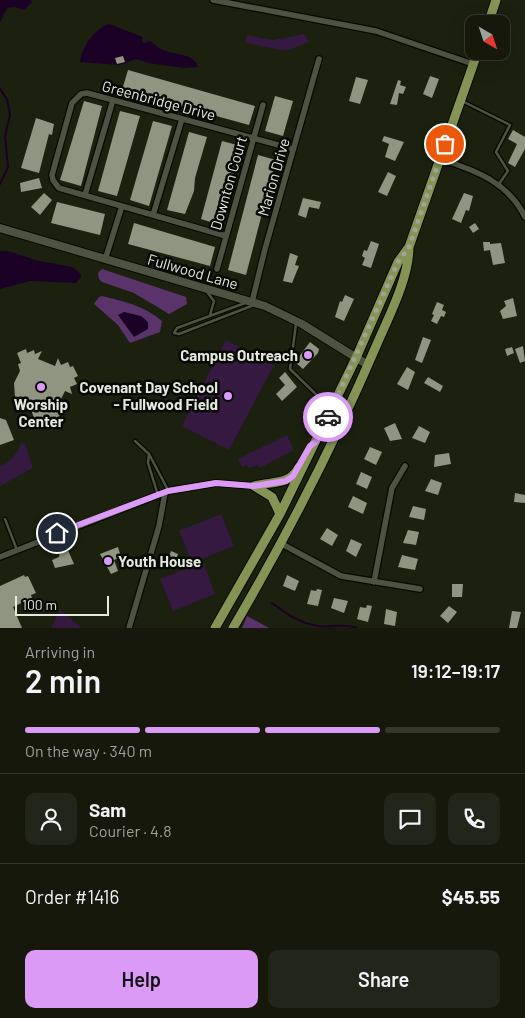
<!DOCTYPE html>
<html lang="en">
<head>
<meta charset="utf-8">
<style>
	body { margin:0; font-family:Barlow,sans-serif; background:#222519; color:#f1f3f6; height:100vh; display:flex; flex-direction:column; font-size:19px; white-space:nowrap }
	* { box-sizing:border-box; margin:0 }
	p { font-size:16px; color:#9da09d }
	.icon { flex:none; width:28px; height:28px; fill:none; stroke:currentColor; stroke-width:2; stroke-linecap:round; stroke-linejoin:round }
	.map { position:relative; height:628px; overflow:hidden }
	.details { display:flex; flex-direction:column; background:#15180b; flex:1 }
	.details>* { flex:none }
	.needle { width:32px; rotate:141deg }
	.buttons { position:absolute; left:465px; top:15px; display:grid; gap:10px }
	.buttons a { display:grid; place-items:center; width:45px; height:45px; border-radius:10px; background:#15180b; box-shadow:0 5px 20px #0002,0 0 0 1px #34372c; font-size:25px }
	.scale { position:absolute; left:15px; bottom:12px; width:94px; box-sizing:border-box; padding-left:5px; border:2px solid #e5e8de; border-top:0; font-size:14px; line-height:18px; white-space:nowrap; color:#e5e8de; -webkit-text-stroke:4px #070904; paint-order:stroke }
	.pin { position:absolute; display:grid; place-items:center; width:42px; height:42px; color:#fff; margin:-21px; border:2px solid #fff; border-radius:50%; box-shadow:0 1px 5px #0007 }
	.courier { position:absolute; display:grid; place-items:center; width:50px; height:50px; margin:-25px; border:4px solid #da9af6; border-radius:50%; background:#fff; color:#222; box-shadow:0 1px 6px #0007 }
	.head em { font-style:normal; font-weight:600 }
	.head div { display:flex; flex-direction:column-reverse }
	.head { display:flex; align-items:center; justify-content:space-between; height:85px; padding:0 25px }
	h1 { font-size:32px; font-weight:600; line-height:38px }
	.bar { display:grid; grid-template-columns:repeat(4,1fr); gap:8px 5px; align-content:center; height:60px; padding:0 25px }
	.bar i { height:6px; border-radius:4px; background:#34372c }
	.bar .selected { background:#da9af6 }
	.bar p { grid-column:span 4 }
	.line { display:flex; align-items:center; gap:12px; padding:0 25px; border-top:1px solid #34372c }
	.line div { flex:1 }
	.round { display:grid; place-items:center; flex:none; width:52px; height:52px; border-radius:10px; background:#222519 }
	.cta { display:flex; gap:10px; margin-top:auto; padding:10px 25px }
	.cta a { flex:1; height:58px; border-radius:10px; background:#da9af6; color:#111; font-size:20px; font-weight:600; line-height:58px; text-align:center }
	.cta a+a { background:#222519; color:#f1f3f6 }
	.map>svg:first-child { display:block }
	.green { fill:#351941 }
	.forest { fill:#593369 }
	.water { fill:#1b0125 }
	.lines { fill:none; stroke-linecap:round; stroke-linejoin:round }
	.stream { stroke:#1b0125; stroke-width:2 }
	.building { fill:#909581 }
	.lane-casing { stroke:#070900; stroke-width:5 }
	.street-casing { stroke:#070900; stroke-width:8 }
	.secondary-casing { stroke:#070900; stroke-width:10 }
	.primary-casing { stroke:#070900; stroke-width:11 }
	.lane { stroke:#4e5341; stroke-width:2.5 }
	.street { stroke:#4e5341; stroke-width:5.5 }
	.secondary { stroke:#4e5341; stroke-width:8 }
	.primary { stroke:#859354; stroke-width:9 }
	.done { stroke:#9fa296; stroke-width:5; stroke-dasharray:0 9 }
	.route { stroke:#da9af6; stroke-width:6 }
	.poi-dot { fill:#da9af6; stroke:#070904; stroke-width:2 }
	.labels { text-anchor:middle; dominant-baseline:central; stroke-width:5; stroke-linejoin:round; paint-order:stroke }
	.street-label { font-size:15px; fill:#e5e8de; stroke:#070904 }
	.poi-label { font-size:15px; font-weight:bold; fill:#e5e8de; stroke:#070904; text-anchor:end }
</style>
</head>
<body>
<div class="map">
<svg width="525" height="628" viewBox="0 0 525 628">
	<rect width="100%" height="100%" fill="#1c200f"/>
	<path class="green" d="M304,34L309,42L286,51L246,43V35L273,40Z
		M226,340L274,365L229,450L182,426Z
		M287,435L294,450L260,468L258,465L249,468L247,465L242,467L238,459Z
		M21,443L25,444L33,468L0,486V464L2,466C9,462 19,453 21,443Z
		M221,514L234,546L192,563L179,531Z
		M203,562L215,594L173,611L160,579Z
		M60,610L82,628H51Z"/>
	<path class="forest" d="M102,269L186,297L187,304L169,314L134,293L102,282L99,279L98,273Z
		M102,296C124,301 144,306 162,321L160,332L130,343L118,325L94,304L99,297Z
		M247,616L269,628H242Z"/>
	<path class="water" d="M0,0H31L32,2L24,10L14,7L7,8L0,22Z
		M109,24L143,37L142,42L144,43L150,41C154,44 158,48 163,50C174,55 195,53 198,67L184,68L148,63L136,59L120,65L80,62C82,47 94,29 109,24Z
		M0,251H8L39,261L72,267L80,273L81,277L76,283L30,281L0,289Z
		M124,312L141,316L148,322V329L134,337L118,315Z"/>
	<g class="lines">
		<path class="stream" d="M0,89L7,99L10,115L5,136L8,167L0,184
			M272,603C286,613 300,624 318,626C332,628 343,623 357,628"/>
	</g>
	<path class="building" d="M123,56L125,62L117,64L115,58Z
		M128,70L255,106L249,125L122,90Z
		M430,76L439,79L432,98L423,94Z
		M356,77L368,80L360,104L349,101Z
		M398,80L401,81L400,85L406,87L403,94L399,93L397,105L390,104Z
		M275,96L293,101L283,136L265,131Z
		M84,101L102,106L81,186L60,180Z
		M120,111L140,116L117,196L98,191Z
		M36,118L54,124L52,135L49,134L39,173L21,168Z
		M153,121L172,126L149,206L130,200Z
		M513,130L525,137V149L515,167L508,163L517,144L508,139Z
		M189,132L207,137L195,178L194,191L185,214L167,210Z
		M384,136L404,142L395,161L385,157L389,144L382,141Z
		M222,141L241,146L240,151L220,225L201,219Z
		M258,155L276,160L246,275L228,270Z
		M388,172L396,176L387,196L378,192Z
		M39,178L42,188L21,192L20,183Z
		M44,193L52,200L40,215L31,207Z
		M464,193L473,196L469,211L466,210L461,223L452,219Z
		M303,198L321,202L319,209L309,207L306,218L298,215Z
		M57,202L105,214L100,235L51,223Z
		M134,223L215,247L210,266L128,244Z
		M475,223L479,229L473,233L469,227Z
		M371,241L379,244L371,268L362,265L365,258L362,256L364,250L367,251Z
		M483,242H490V244L501,243L505,263L493,265L490,250L484,251Z
		M290,253L298,256L295,265L299,266L292,283L283,281Z
		M345,295L354,299L344,321L335,317L340,301L342,302Z
		M513,298L517,316L503,319L500,311L506,306L504,301Z
		M437,302L444,305L442,310L446,312L444,317L441,316L437,324L431,321L434,315L432,314Z
		M423,337L431,340L422,363L415,360Z
		M310,342L319,349L318,353L303,369L295,362Z
		M523,346L525,361L520,363L515,349Z
		M512,347L514,353L507,356L505,349Z
		M26,349L27,353L34,350L35,354L42,351L38,359L55,366L58,358L61,365L68,362L70,367L73,366L78,376L74,378L77,384L70,387L72,394L65,391L57,407L65,410L58,413L60,416L54,419L55,421L45,425L44,423L37,425L31,410L24,407L15,397L14,383L20,371L18,364L21,363L17,353Z
		M407,367L415,372L408,390L397,384Z
		M285,372L297,387L282,401L276,394L285,385L279,378Z
		M428,377L443,386L440,392L424,383Z
		M0,418L6,420L14,440L0,445Z
		M395,423L402,439L390,441L384,428Z
		M419,426L430,432L425,443L412,438Z
		M370,447L382,452L376,465L364,459Z
		M449,453L451,464L434,467L435,455Z
		M361,472L372,477L367,489L356,484Z
		M431,479L442,483L438,495L425,491Z
		M515,493L525,495V503L514,502Z
		M353,496L367,503L363,514L348,507Z
		M413,506L426,509L424,520L409,517Z
		M327,528L338,535L332,546L320,539Z
		M408,530L419,532L416,545L403,543Z
		M351,539L362,544L356,557L346,551Z
		M118,547L121,557L114,560L118,571L111,574L100,554Z
		M67,548L74,564L55,568L52,560L59,557L60,551Z
		M171,551L178,554L175,563L168,560Z
		M402,555L418,559L415,570L398,567Z
		M24,575L25,577L28,576L36,593L31,595L32,598L13,607L22,628H0V586Z
		M287,575L299,581L295,591L283,586Z
		M452,584H463L462,597H452Z
		M317,589L322,590L318,606L307,604L311,590L316,591Z
		M334,598L348,601L344,613L331,608Z
		M367,605L372,606L368,622L357,619L360,607L366,608Z
		M449,606L457,612L448,623L440,616Z
		M386,609L397,612L395,626L384,624Z
		M512,611L521,612L517,628H509Z"/>
	<g class="lines">
		<g class="lane-casing">
			<path id="lane" d="M464,102L510,125L496,152L508,171L499,184
				M207,292L214,301L210,315
				M245,303L177,328L174,333L179,334L254,305
				M296,324L290,369L329,407
				M135,441L149,454L168,490
				M149,454L148,463L158,495
				M5,519L17,550"/>
		</g>
		<g class="street-casing">
			<path id="street" d="M213,0L376,31L473,64
				M440,159C475,170 508,182 525,217
				M85,195L113,100
				M153,215L182,119
				M226,236L59,188L53,180L52,175L72,103L81,94L87,93L293,149
				M105,260L122,206
				M217,269L263,105
				M252,302L265,249L319,59
				M282,544L341,576L420,589
				M0,557L168,491L216,483L254,486
				M374,582L392,488L405,466
				M129,628L159,526L165,493"/>
		</g>
		<g class="secondary-casing">
			<path id="secondary" d="M0,228L265,306L302,324L368,365"/>
		</g>
		<g class="primary-casing">
			<path id="primary" d="M488,24L496,0
				M254,486C272,481 289,486 299,467
				M254,486L272,497L280,514
				M215,628L280,514L356,358L398,262L409,247
				M233,628C287,536 335,442 377,344C389,316 409,278 409,247L478,51"/>
		</g>
		<use href="#lane" class="lane"/>
		<use href="#street" class="street"/>
		<use href="#secondary" class="secondary"/>
		<use href="#primary" class="primary"/>
	</g>
	<g class="lines">
		<path class="done" d="M328,417L398,262L409,247L445,144"/>
		<path class="route" d="M57,533L168,491L216,483L254,486L286,481L293,476L310,446L317,441L328,417"/>
	</g>
	<g class="poi-dot">
		<circle cx="308" cy="355" r="5"/>
		<circle cx="41" cy="387" r="5"/>
		<circle cx="228" cy="396" r="5"/>
		<circle cx="108" cy="561" r="5"/>
	</g>
	<g class="labels">
		<g class="street-label">
			<text transform="translate(159 100) rotate(15)">Greenbridge Drive</text>
			<text transform="translate(273 177) rotate(-74)">Marion Drive</text>
			<text transform="translate(228 183) rotate(-74)">Downton Court</text>
			<text transform="translate(193 271) rotate(16)">Fullwood Lane</text>
		</g>
		<g class="poi-label">
			<text x="298" y="355">Campus Outreach</text>
			<text x="218" y="387">Covenant Day School<tspan x="218" dy="17">- Fullwood Field</tspan></text>
			<text x="41" y="404" text-anchor="middle">Worship<tspan x="41" dy="17">Center</tspan></text>
			<text x="118" y="561" text-anchor="start">Youth House</text>
		</g>
	</g>
</svg>
<div class="buttons">
<a><svg class="needle" viewBox="-14 -14 28 28"><path d="M0-13l5 13h-10z" fill="#e53935"/><path d="M0 13l5-13h-10z" fill="#9da09d"/></svg></a>
</div>
<div class="scale">100 m</div>
<div class="pin" style="left:445px;top:144px;background:#ea580c"><svg class="icon" aria-label="bag" viewBox="0 0 24 24"><path d="M5 8h14l-1 12H6zM9 8a3 3 0 0 1 6 0"/></svg></div>
<div class="pin" style="left:57px;top:533px;background:#1f2937"><svg class="icon" aria-label="home" viewBox="0 0 24 24"><path d="M3 11l9-7 9 7M6 9v11h12V9"/></svg></div>
<div class="courier" style="left:328px;top:417px"><svg class="icon" aria-label="car" viewBox="0 0 24 24"><path d="M5 17H2v-5l4-1 3-4h7l3 4 3 1v5h-3M9 17h6M6 11h13"/><circle cx="7" cy="17" r="2"/><circle cx="17" cy="17" r="2"/></svg></div>
</div>
<section class="details">
<div class="head"><div><h1>2 min</h1><p>Arriving in</p></div><em>19:12–19:17</em></div>
<div class="bar"><i class="selected"></i><i class="selected"></i><i class="selected"></i><i></i><p>On the way · 340 m</p></div>
<div class="line" style="height:90px"><a class="round"><svg class="icon" aria-label="person" viewBox="0 0 24 24"><circle cx="12" cy="8" r="4"/><path d="M4 21q1-7 8-7t8 7"/></svg></a><div><b>Sam</b><p>Courier · 4.8</p></div><a class="round"><svg class="icon" aria-label="chat" viewBox="0 0 24 24"><path d="M4 5h16v11H9l-5 4z"/></svg></a><a class="round"><svg class="icon" aria-label="phone" viewBox="0 0 24 24"><path d="M5 4h4l2 5-3 2q2 4 5 5l2-3 5 2v4C11 20 4 13 5 4z"/></svg></a></div>
<div class="line" style="height:65px"><div>Order #1416</div><b>$45.55</b></div>
<div class="cta"><a>Help</a><a>Share</a></div>
</section>
</body>
</html>
